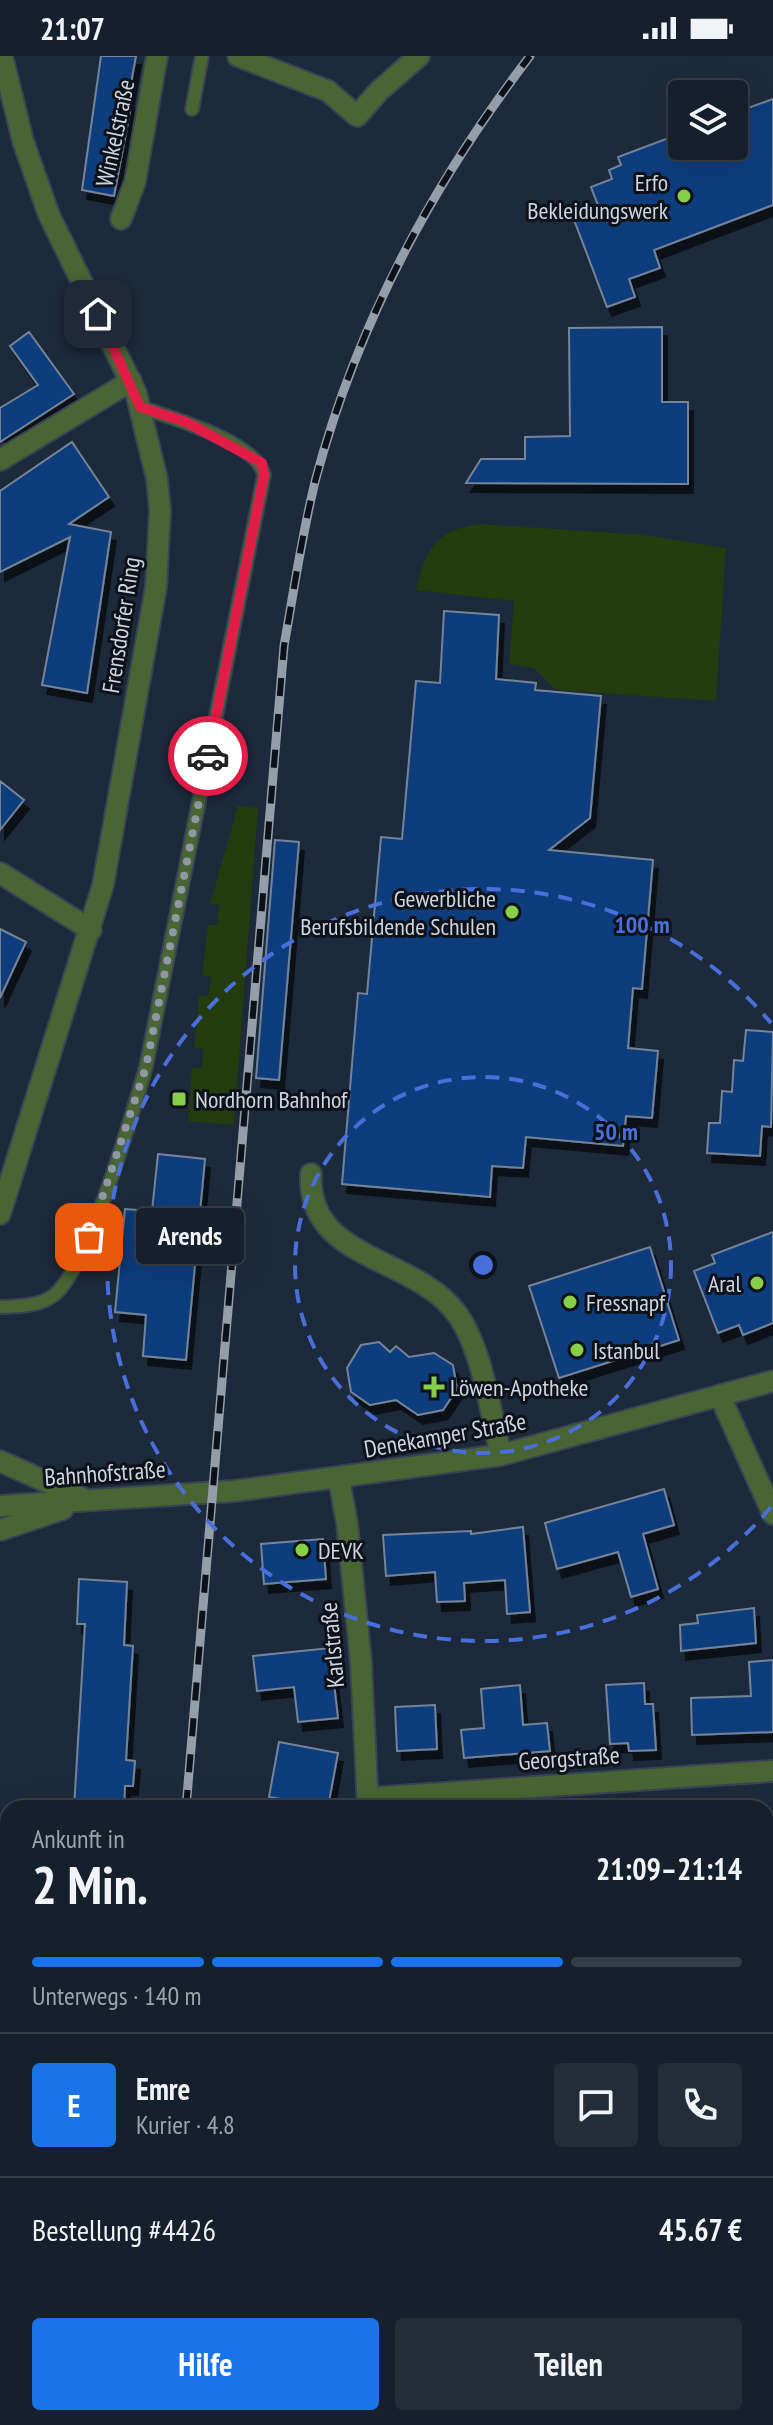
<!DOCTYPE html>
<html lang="de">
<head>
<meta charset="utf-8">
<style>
	body { margin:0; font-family:"PT Sans Narrow",sans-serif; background:#232d38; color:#f1f3f6; height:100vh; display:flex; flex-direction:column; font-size:30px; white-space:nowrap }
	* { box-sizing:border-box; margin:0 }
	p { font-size:26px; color:#9ea3a9 }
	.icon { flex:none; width:44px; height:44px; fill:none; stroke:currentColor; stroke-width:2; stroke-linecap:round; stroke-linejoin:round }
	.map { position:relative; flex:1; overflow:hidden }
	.sheet { position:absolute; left:0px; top:1744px; width:774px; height:626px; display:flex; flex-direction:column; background:#16202c; border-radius:24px 24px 0 0; box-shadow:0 8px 32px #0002,0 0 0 2px #353e48 }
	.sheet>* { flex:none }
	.tools { position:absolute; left:668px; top:24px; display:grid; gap:16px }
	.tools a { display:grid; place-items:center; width:80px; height:80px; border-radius:8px; background:#16202c; box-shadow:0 8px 32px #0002,0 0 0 2px #353e48; font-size:40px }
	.pin { position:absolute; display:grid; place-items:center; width:68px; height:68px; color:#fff; margin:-34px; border-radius:16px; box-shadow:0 4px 12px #0006 }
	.courier { position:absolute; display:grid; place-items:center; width:80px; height:80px; margin:-40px; border:6px solid #e11d48; border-radius:50%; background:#fff; color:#222; box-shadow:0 2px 10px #0007 }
	.bubble { position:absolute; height:56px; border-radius:8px; background:#16202c; box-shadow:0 8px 32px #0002,0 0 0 2px #353e48; font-size:26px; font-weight:800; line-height:56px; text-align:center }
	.headline em { font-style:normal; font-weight:800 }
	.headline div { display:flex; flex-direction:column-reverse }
	.headline { display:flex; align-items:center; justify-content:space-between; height:136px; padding:0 32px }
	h1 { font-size:52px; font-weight:800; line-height:60px }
	.bar { display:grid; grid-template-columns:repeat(4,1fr); gap:12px 8px; align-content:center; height:96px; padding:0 32px }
	.bar i { height:10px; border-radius:6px; background:#353e48 }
	.bar .selected { background:#1a73e8 }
	.bar p { grid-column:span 4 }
	.line { display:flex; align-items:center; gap:20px; padding:0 32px; border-top:2px solid #353e48 }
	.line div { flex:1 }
	.round { display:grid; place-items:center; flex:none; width:84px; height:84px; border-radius:8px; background:#232d38 }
	.cta { display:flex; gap:16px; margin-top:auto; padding:16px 32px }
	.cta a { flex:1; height:92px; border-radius:8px; background:#1a73e8; color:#fff; font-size:32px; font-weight:800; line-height:92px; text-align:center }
	.cta a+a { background:#232d38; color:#f1f3f6 }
	.status { display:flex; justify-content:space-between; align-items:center; height:56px; padding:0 40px; background:#16202c; direction:ltr }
	.status svg { height:22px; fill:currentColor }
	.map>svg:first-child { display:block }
	.green { fill:#243c0e }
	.building { fill:#0c3d7d; stroke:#758499; stroke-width:2; filter:url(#shadow) }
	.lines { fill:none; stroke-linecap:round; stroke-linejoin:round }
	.service-casing { stroke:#394555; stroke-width:16 }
	.minor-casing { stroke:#394555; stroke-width:24 }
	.tertiary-casing { stroke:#394555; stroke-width:24 }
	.service { stroke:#496533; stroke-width:12 }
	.minor { stroke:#496533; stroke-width:20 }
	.tertiary { stroke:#496533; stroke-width:20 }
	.rail-casing { stroke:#949eab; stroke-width:9 }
	.rail { stroke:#0d121a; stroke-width:6; stroke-dasharray:18; stroke-linecap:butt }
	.done { stroke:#8f99a6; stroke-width:8; stroke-dasharray:0 14.4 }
	.route { stroke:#e11d48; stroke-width:10 }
	.ring { fill:none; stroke:#4970da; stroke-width:4; stroke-dasharray:14 10 }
	.poi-dot { fill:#88cf49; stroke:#0d121a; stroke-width:3 }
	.labels { text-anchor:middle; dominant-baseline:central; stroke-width:6; stroke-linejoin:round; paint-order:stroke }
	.street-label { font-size:24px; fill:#ccd5e0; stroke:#0d121a }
	.poi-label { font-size:24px; fill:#ccd5e0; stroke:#0d121a; text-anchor:start }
	.centre { fill:#4970da; stroke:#0d121a; stroke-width:4 }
	.ring-label { font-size:24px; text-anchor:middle; font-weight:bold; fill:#4970da; stroke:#0d121a; stroke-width:6; stroke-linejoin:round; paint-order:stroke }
</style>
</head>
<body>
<div class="status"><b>21:07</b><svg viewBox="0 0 49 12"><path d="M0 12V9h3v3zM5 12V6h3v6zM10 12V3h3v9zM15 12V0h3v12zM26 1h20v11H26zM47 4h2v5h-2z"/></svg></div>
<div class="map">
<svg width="773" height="2369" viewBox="0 0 773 2369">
	<defs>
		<filter id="shadow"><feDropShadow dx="5" dy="9" stdDeviation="0" flood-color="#0009"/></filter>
	</defs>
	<rect width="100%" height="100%" fill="#1d2a3b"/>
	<path class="green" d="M480,468L645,479L726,492L716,645L556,634L534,612L509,608L514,545L416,534C426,493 435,474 480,468Z
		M238,750L258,752L234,1069L188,1065L192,1012H202L203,993L194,992L199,939L208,940L211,921L202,919L208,869H217L219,849L210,848Z"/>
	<path class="building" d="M101,0H136L128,44L132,45L114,140L82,134Z
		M773,43V149L654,194L660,212L629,223L635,241L607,251L573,161L599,152L591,131L612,123L609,114L621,109L618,101L682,77V90H734V57Z
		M662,271V346H688V428L466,427L481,403H525V381L570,380L569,272Z
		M29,276L74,338L0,386V352L38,329L10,290Z
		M72,386L109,441L69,468L111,476L87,637L42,629L70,481L0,516V435Z
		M444,555L499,559L496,623L536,627L535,634L601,640L590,762L549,794L653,804L642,933L633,932L628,992L658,995L652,1062L626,1060L623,1090L526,1081L523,1112L492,1110L490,1141L342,1128L358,937L367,938L381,781L402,783L416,625L440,627Z
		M0,725L24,744L0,774Z
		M275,784L299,786L279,1024L256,1022Z
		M0,873L26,886L0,942Z
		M746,974L773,976L771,1071L762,1070L760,1100L707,1097L709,1067H720L722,1035L732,1036L734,1004L743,1005Z
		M158,1098L205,1103L186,1304L143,1300L146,1259L115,1256L125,1153L152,1155Z
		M773,1176V1267L743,1279L739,1269L718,1277L694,1215L715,1207L712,1199Z
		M650,1191L679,1284L559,1322L529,1230Z
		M379,1286L390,1296L396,1290L409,1301L434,1297L453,1309L457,1333L443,1354L418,1359L396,1344L370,1349L351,1336L347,1312L361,1289Z
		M664,1433L674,1469L643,1478L658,1533L631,1541L618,1496L557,1513L545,1467Z
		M523,1471L530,1556L507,1558L505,1524L464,1527L465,1545L437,1546L435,1516L386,1520L383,1479L471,1475V1478Z
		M323,1483L326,1523L264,1528L261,1488Z
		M79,1523L127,1526L124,1589L133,1590L126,1704L135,1705L133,1730H125L124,1752H74L85,1568H77Z
		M754,1552L756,1587L681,1595L680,1569L698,1567L697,1559Z
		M330,1592L338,1662L298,1666L294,1631L257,1635L253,1600Z
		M773,1604V1676L692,1679L691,1642L751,1640L749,1606Z
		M644,1627L645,1648H653L656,1694L629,1695L628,1687L610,1688L606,1629Z
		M520,1629L523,1669L547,1667L550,1695L464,1702L461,1674L484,1672L481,1633Z
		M435,1649L437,1693L397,1695L395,1651Z
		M279,1686L338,1697L328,1751L269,1741Z"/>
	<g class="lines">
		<g class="service-casing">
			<path id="service" d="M192,53L202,0
				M0,1251C18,1250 39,1251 54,1239C88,1213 132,1058 146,1011L264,419C257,386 171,362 140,351
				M642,2362L655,2369
				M458,2369L462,2362"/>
		</g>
		<g class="minor-casing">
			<path id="minor" d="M238,0L328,35L357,60L379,35L419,0
				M121,163L135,126L157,0
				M0,404L131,325
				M0,817L91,874
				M311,1118C306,1205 416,1200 457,1258C482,1292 491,1358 501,1399
				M720,1340L773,1458
				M339,1423L347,1467L361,1606L368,1752
				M369,1742L773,1715
				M766,2221L773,2202
				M7,2369L9,2362
				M327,2369L331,2362
				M702,2369L706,2362"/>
		</g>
		<g class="tertiary-casing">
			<path id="tertiary" d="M0,1158L103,829L156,531L160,455L157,423L136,337L49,159L23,85L2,0
				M0,1405L82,1442
				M0,1450L234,1435L501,1399L773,1325
				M0,1474L63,1453
				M0,2183L8,2186
				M342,2362L354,2369"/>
		</g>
		<use href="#service" class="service"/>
		<use href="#minor" class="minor"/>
		<use href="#tertiary" class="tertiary"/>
		<g class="rail-casing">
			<path id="rail" d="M186,1752L284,590C294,534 302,477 316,422C358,266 432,128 530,0
				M130,2369L131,2362"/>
		</g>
		<use href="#rail" class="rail"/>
	</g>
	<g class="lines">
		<path class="done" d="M89,1181L146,1011L208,700"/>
		<path class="route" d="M98,258L140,351L186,366L262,407L264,419L208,700"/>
	</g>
	<g class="ring">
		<circle cx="483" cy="1209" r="188"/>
		<path d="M771 1451A376 376 0 1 1 771 967"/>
	</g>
	<g class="poi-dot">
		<circle cx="684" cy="140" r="8"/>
		<circle cx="512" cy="856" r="8"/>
		<rect x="171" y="1035" width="16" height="16" rx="4"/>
		<circle cx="757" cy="1227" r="8"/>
		<circle cx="570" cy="1246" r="8"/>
		<circle cx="577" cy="1294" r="8"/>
		<path d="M430 1319h8v8h8v8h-8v8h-8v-8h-8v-8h8z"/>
		<circle cx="302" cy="1494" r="8"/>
	</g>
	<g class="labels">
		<g class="street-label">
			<text transform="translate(115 77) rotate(-78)">Winkelstraße</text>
			<text transform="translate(121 569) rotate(-81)">Frensdorfer Ring</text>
			<text transform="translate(445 1379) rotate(-10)">Denekamper Straße</text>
			<text transform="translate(105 1417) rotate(-4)">Bahnhofstraße</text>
			<text transform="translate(332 1589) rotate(-95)">Karlstraße</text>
			<text transform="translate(569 1702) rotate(-4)">Georgstraße</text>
		</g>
		<g class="poi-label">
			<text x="668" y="126" text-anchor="end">Erfo<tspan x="668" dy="28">Bekleidungswerk</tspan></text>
			<text x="496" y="842" text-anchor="end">Gewerbliche<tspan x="496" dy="28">Berufsbildende Schulen</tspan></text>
			<text x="195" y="1043">Nordhorn Bahnhof</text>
			<text x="741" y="1227" text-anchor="end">Aral</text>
			<text x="586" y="1246">Fressnapf</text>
			<text x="593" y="1294">Istanbul</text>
			<text x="450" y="1331">Löwen-Apotheke</text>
			<text x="318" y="1494">DEVK</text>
		</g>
	</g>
	<circle cx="483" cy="1209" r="12" class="centre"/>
	<g class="ring-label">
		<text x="642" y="877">100 m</text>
		<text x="616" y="1084">50 m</text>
	</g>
</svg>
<div class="tools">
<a><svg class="icon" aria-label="layers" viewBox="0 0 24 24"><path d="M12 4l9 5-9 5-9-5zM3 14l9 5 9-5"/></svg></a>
</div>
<div class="pin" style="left:89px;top:1181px;background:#ea580c"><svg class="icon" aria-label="bag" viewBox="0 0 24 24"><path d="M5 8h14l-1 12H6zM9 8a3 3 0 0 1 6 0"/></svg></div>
<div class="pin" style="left:98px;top:258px;background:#1f2937"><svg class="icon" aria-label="home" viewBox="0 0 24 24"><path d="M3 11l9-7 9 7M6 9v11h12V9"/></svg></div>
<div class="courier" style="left:208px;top:700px"><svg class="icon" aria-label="car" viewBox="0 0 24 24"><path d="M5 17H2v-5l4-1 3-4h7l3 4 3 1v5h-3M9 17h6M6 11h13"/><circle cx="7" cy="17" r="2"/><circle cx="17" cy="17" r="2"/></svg></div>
<div class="bubble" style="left:136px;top:1152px;width:108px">Arends</div>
<section class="sheet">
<div class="headline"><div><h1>2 Min.</h1><p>Ankunft in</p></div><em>21:09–21:14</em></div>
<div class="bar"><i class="selected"></i><i class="selected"></i><i class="selected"></i><i></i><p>Unterwegs · 140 m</p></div>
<div class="line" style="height:144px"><b class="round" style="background:#1a73e8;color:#fff">E</b><div><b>Emre</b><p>Kurier · 4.8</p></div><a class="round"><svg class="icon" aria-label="chat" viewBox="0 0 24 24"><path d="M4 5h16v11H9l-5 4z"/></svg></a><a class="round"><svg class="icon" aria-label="phone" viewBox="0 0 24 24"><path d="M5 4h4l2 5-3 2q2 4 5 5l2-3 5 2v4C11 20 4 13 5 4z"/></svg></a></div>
<div class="line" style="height:104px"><div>Bestellung #4426</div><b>45.67 €</b></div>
<div class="cta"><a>Hilfe</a><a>Teilen</a></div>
</section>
</div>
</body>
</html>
